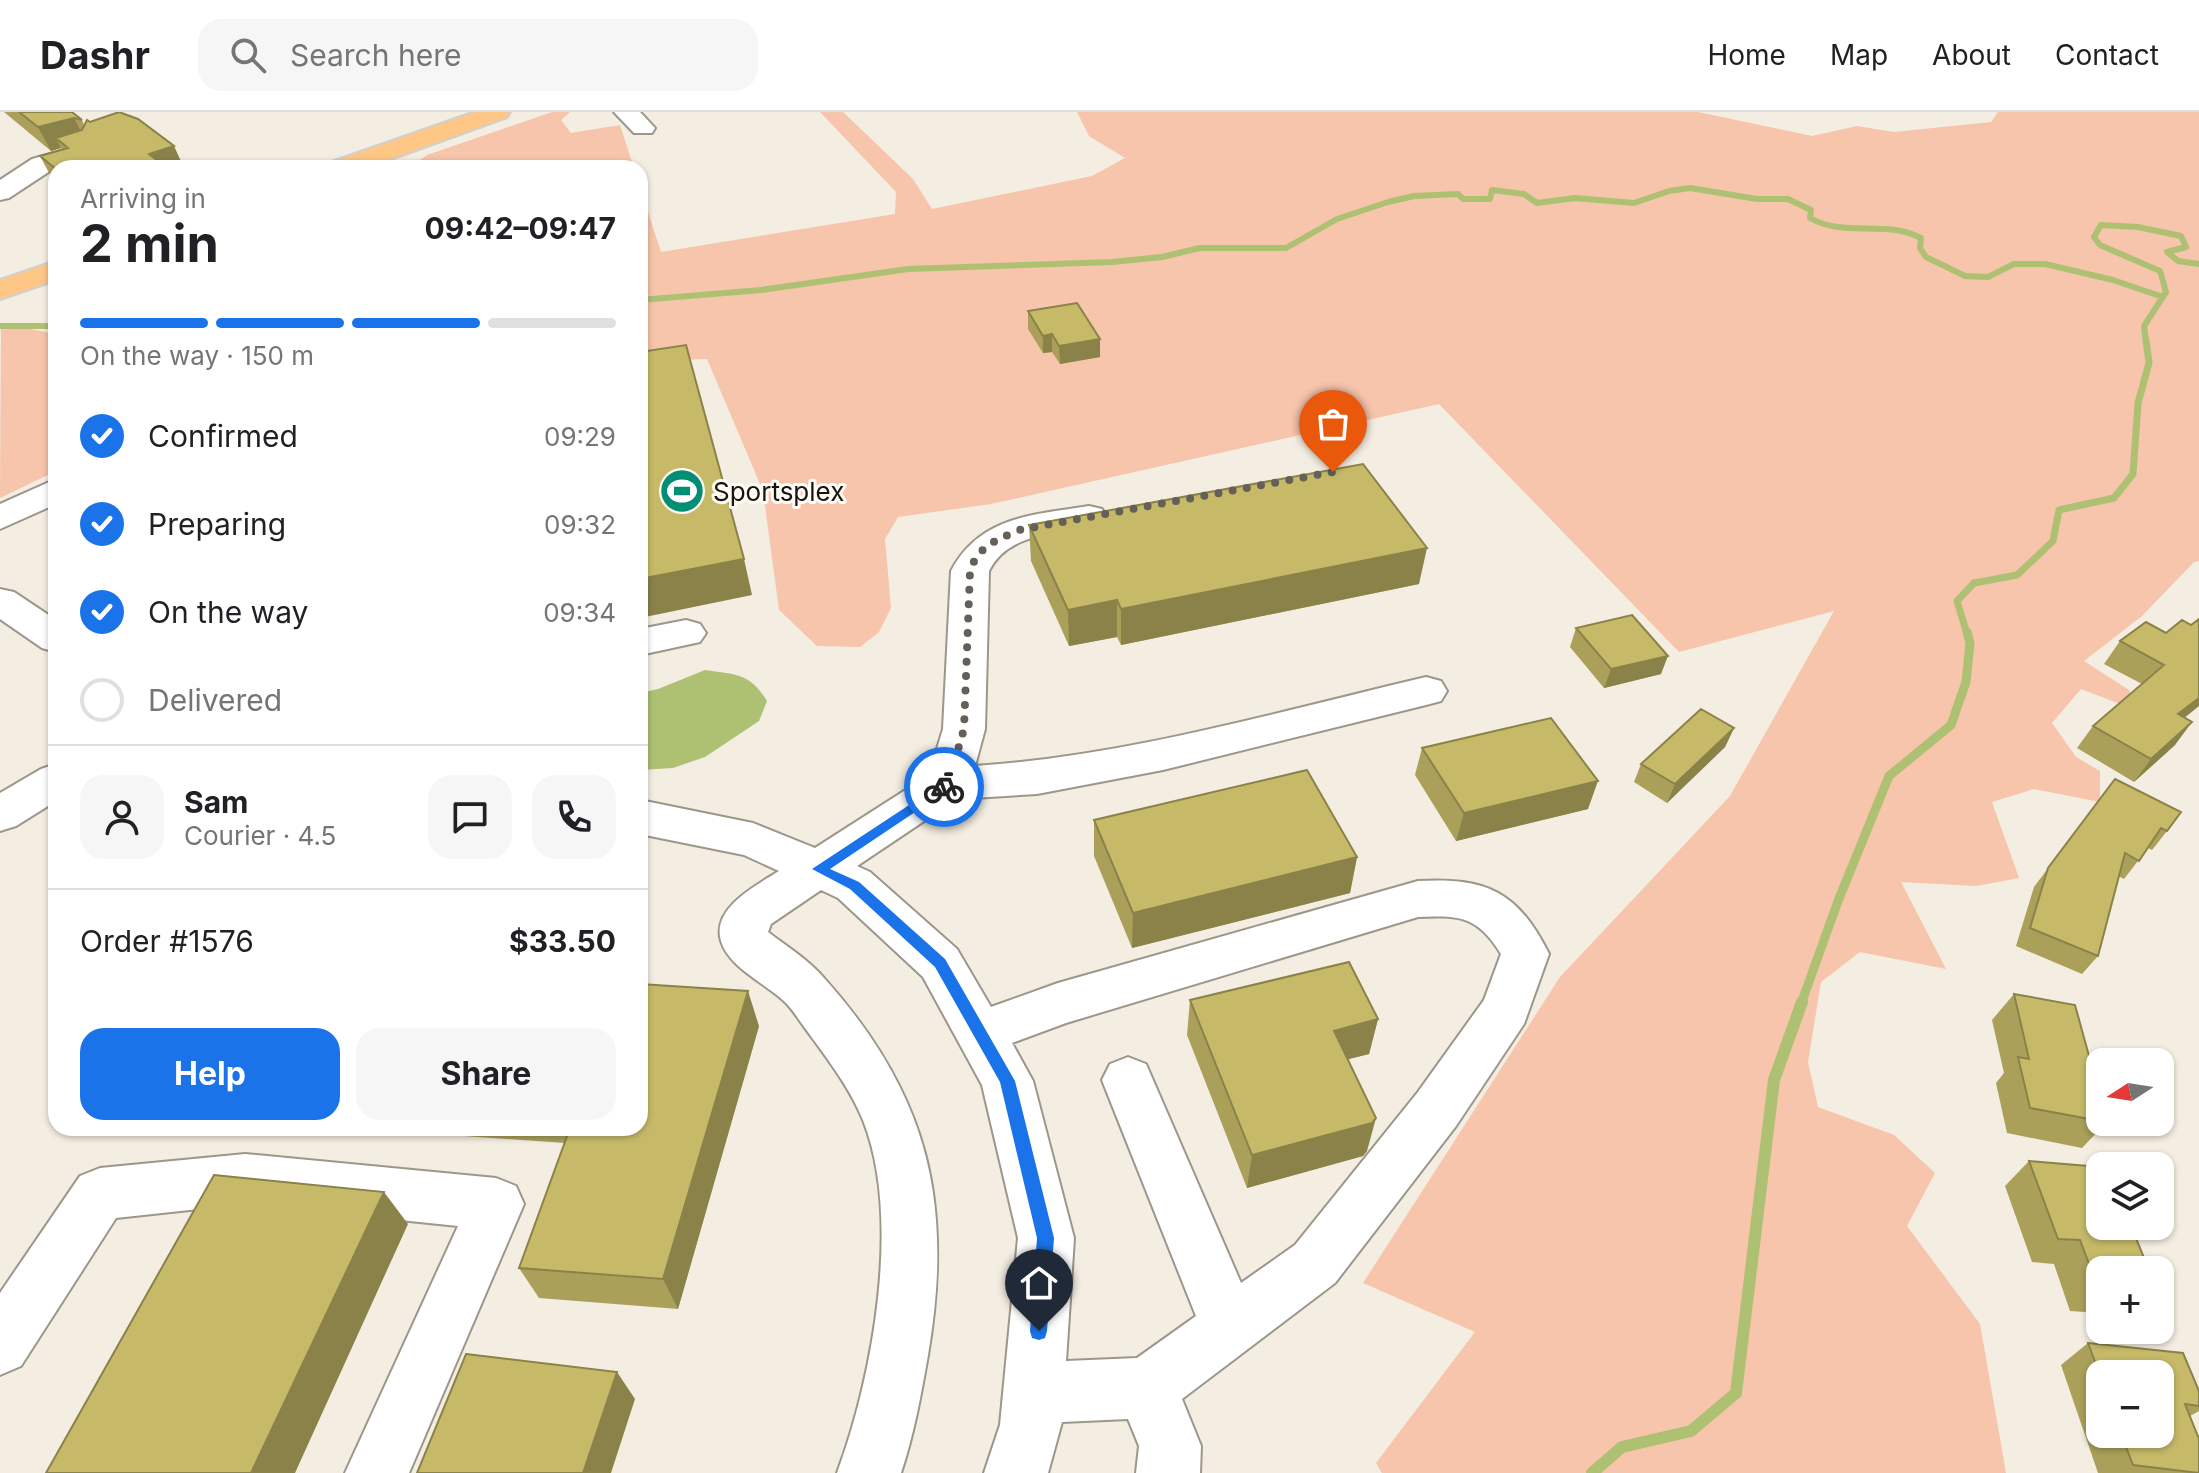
<!DOCTYPE html>
<html lang="en">
<head>
<meta charset="utf-8">
<style>
	body { margin:0; font-family:Inter,sans-serif; background:#f6f6f6; color:#202124; height:100vh; display:flex; flex-direction:column; font-size:30px; white-space:nowrap }
	* { box-sizing:border-box; margin:0 }
	p { font-size:26px; color:#757577 }
	.icon { flex:none; width:44px; height:44px; fill:none; stroke:currentColor; stroke-width:2; stroke-linecap:round; stroke-linejoin:round }
	.map { position:relative; flex:1; overflow:hidden }
	.details { position:absolute; left:48px; top:48px; width:600px; height:976px; display:flex; flex-direction:column; background:#fff; border-radius:24px; box-shadow:0 2px 6px #0004 }
	.details>* { flex:none }
	.needle { width:52px; rotate:258deg }
	.controls { position:absolute; left:2086px; top:936px; display:grid; gap:16px }
	.controls a { display:grid; place-items:center; width:88px; height:88px; border-radius:16px; background:#fff; box-shadow:0 2px 6px #0004; font-size:40px }
	.pin { position:absolute; display:grid; place-items:center; width:68px; height:68px; color:#fff; margin:-82px -34px; border-radius:50% 50% 50% 0; rotate:-45deg; box-shadow:0 0 8px #0007 }
	.pin .icon { rotate:45deg }
	.courier { position:absolute; display:grid; place-items:center; width:80px; height:80px; margin:-40px; border:6px solid #1a73e8; border-radius:50%; background:#fff; color:#222; box-shadow:0 2px 10px #0007 }
	.summary em { font-style:normal; font-weight:700 }
	.summary div { display:flex; flex-direction:column-reverse }
	.summary { display:flex; align-items:center; justify-content:space-between; height:136px; padding:0 32px }
	h1 { font-size:52px; font-weight:700; line-height:60px }
	.bar { display:grid; grid-template-columns:repeat(4,1fr); gap:12px 8px; align-content:center; height:96px; padding:0 32px }
	.bar i { height:10px; border-radius:6px; background:#e0e0e0 }
	.bar .on { background:#1a73e8 }
	.bar p { grid-column:span 4 }
	.line { display:flex; align-items:center; gap:20px; padding:0 32px; border-top:2px solid #e0e0e0 }
	.line div { flex:1 }
	.round { display:grid; place-items:center; flex:none; width:84px; height:84px; border-radius:24px; background:#f6f6f6 }
	ol { padding:0 32px; list-style:none }
	li { display:flex; align-items:center; gap:24px; height:88px }
	li p { margin-inline-start:auto }
	li .icon { padding:8px; border-radius:50%; background:#1a73e8; color:#fff; stroke-width:4 }
	li:last-child { color:#757577 }
	li i { width:44px; height:44px; border:4px solid #e0e0e0; border-radius:50% }
	.action { display:flex; gap:16px; margin-top:auto; padding:16px 32px }
	.action a { flex:1; height:92px; border-radius:24px; background:#1a73e8; color:#fff; font-size:32px; font-weight:700; line-height:92px; text-align:center }
	.action a+a { background:#f6f6f6; color:#202124 }
	header { display:flex; align-items:center; gap:48px; box-sizing:border-box; height:112px; padding:0 40px; background:#fff; border-bottom:2px solid #e0e0e0 }
	header strong { font-size:38px }
	nav { display:flex; gap:44px; margin-inline-start:auto; font-size:28px }
	.search { width:560px; height:72px; background:#f6f6f6; display:flex; align-items:center; gap:20px; box-sizing:border-box; padding:0 28px; border-radius:24px; color:#757577; font-size:30px }
	.map>svg:first-child { display:block }
	.green { fill:#f7c4ac }
	.water { fill:#aec173 }
	.lines { fill:none; stroke-linecap:round; stroke-linejoin:round }
	.stream-far3 { stroke:#aec173; stroke-width:6 }
	.stream-far2 { stroke:#aec173; stroke-width:7 }
	.stream-far1 { stroke:#aec173; stroke-width:9 }
	.stream { stroke:#aec173; stroke-width:12 }
	.minor-casing { stroke:#9c968b; stroke-width:4 }
	.major-casing { stroke:#d0d0cf; stroke-width:4 }
	.minor { fill:#fff; fill-rule:evenodd }
	.major { fill:#ffc786; fill-rule:evenodd }
	.wall { fill:#aaa05a; fill-rule:evenodd }
	.shaded-wall { fill:#8b824a }
	.building { fill:#c6ba69; stroke:#8b824a; stroke-width:2 }
	.route { fill:#1a73e8 }
	.done { stroke:#646058; stroke-width:8; stroke-dasharray:0 14.4 }
	.labels { text-anchor:middle; dominant-baseline:central; stroke-width:6; stroke-linejoin:round; paint-order:stroke }
	.poi-label { font-size:26px; fill:#16140f; stroke:#fffbf4; text-anchor:start }
</style>
</head>
<body>
<header>
<strong>Dashr</strong>
<div class="search"><svg class="icon" aria-label="search" viewBox="0 0 24 24"><circle cx="10" cy="10" r="6"/><path d="M15 15l6 6"/></svg>Search here</div>
<nav><a>Home</a><a>Map</a><a>About</a><a>Contact</a></nav>
</header>
<div class="map">
<svg width="2199" height="1361" viewBox="0 0 2199 1361">
	<rect width="100%" height="100%" fill="#f4ede1"/>
	<path class="green" d="M552,0H570L561,8L571,21L620,13L634,56H409L427,43Z
		M820,0H843L913,67L932,97L1092,64L1125,46L1089,24L1077,0H1698L1812,24L1857,14L1894,20L1991,10L1998,0H2199V449L2194,450L2142,504L2084,549L2129,578L2136,598L2081,577L2052,611L2076,645L2100,659V690L2034,677L1992,690L2019,766L1976,774L1901,770L1946,857L1860,840L1821,870L1808,950L1818,995L1894,1023L1935,1061L1907,1114L1980,1212L2006,1361H1382L1376,1351L1475,1220L1363,1171L1560,865L1730,684L1834,499L1679,540L1439,292L991,392L898,405L885,427L891,496L879,520L860,535L817,534L779,498L763,379L707,247L640,249V75L661,140L895,102L896,80Z
		M1,211L56,222V359L0,386Z"/>
	<path class="water" d="M705,558C736,563 749,560 767,589L759,609L705,645L673,656L640,658V581L658,577Z"/>
	<g class="lines">
		<path class="stream-far3" d="M640,188L761,178L908,157L1112,150L1162,145L1200,136H1286L1337,107L1388,90L1414,84L1458,82L1463,87H1490L1492,78L1524,82L1537,91L1575,86L1634,91L1669,79L1690,76L1757,87H1788L1811,98L1810,106C1845,126 1885,107 1921,126L1920,136L1926,145L1965,164L1988,165L2014,152H2045L2113,168L2163,185
			M0,214H56
			M2146,230L2144,214L2166,180L2160,159L2100,133L2094,125L2101,113L2138,115L2181,124L2186,135L2167,140L2178,149L2199,152"/>
		<path class="stream-far2" d="M1967,522L1957,489L1974,471L2017,463L2053,429L2059,398L2114,386L2133,362L2138,291L2149,251L2146,228"/>
		<path class="stream-far1" d="M1801,892L1838,789L1889,664L1951,613L1966,570L1970,531L1967,520"/>
		<path class="stream" d="M1592,1361L1622,1335L1691,1319L1736,1281L1774,968L1802,890"/>
		<g class="minor-casing">
			<path id="minor" d="M614,0H640L655,16L652,21H634Z
				M87,32L96,35L100,40L96,45L50,59L9,86L0,88V68L32,47Z
				M56,367V392L0,417V392Z
				M1089,394L1102,397L1107,405L1102,413C1064,422 1009,418 989,459L985,617L975,654C1128,644 1277,600 1426,565L1441,569L1447,579L1441,589L1426,593L1163,658L1037,682L957,687L857,754L870,760L957,837L991,895L1058,871L1418,769C1487,765 1518,780 1549,842L1524,912L1456,1014L1335,1171L1182,1287L1201,1334L1200,1361H1136L1139,1334L1128,1307L1062,1310L1048,1361H984L1000,1313L1018,1126L982,973L923,865L838,786L821,778L771,812L768,820C786,834 809,848 824,866C928,982 954,1090 928,1243C921,1283 914,1322 901,1361H837C873,1265 902,1106 863,1008C849,974 826,945 805,916C799,908 793,898 786,891C767,872 729,856 721,829C711,796 757,773 779,759L744,743L640,722V688L753,711L815,736L929,663L943,617L951,459C980,404 1033,403 1089,394ZM1418,805C1459,803 1478,804 1501,842L1484,888L1418,980L1295,1133L1241,1171L1146,952L1128,945L1110,952L1102,968L1196,1204L1137,1246L1066,1249L1074,1126L1033,969L1012,931L1066,911Z
				M0,477L14,480L56,508V540L42,536L0,507Z
				M686,508L700,512L706,521L700,530L640,543V517Z
				M56,652V689L16,714L0,719V681L41,657Z
				M245,1042L496,1066L516,1074L524,1092L409,1361H345L458,1114L245,1092L116,1106L21,1254L0,1263V1181L80,1064L100,1056Z"/>
		</g>
		<g class="major-casing">
			<path id="major" d="M475,0H510L507,5L366,56H328L332,50Z
				M56,149V168L0,187V168Z"/>
		</g>
		<use href="#minor" class="minor"/>
		<use href="#major" class="major"/>
	</g>
	<path class="wall" d="M4,0H72L82,8L84,13L90,10L56,56V74L40,44L62,37L61,36L51,39Z
		M1028,199L1100,245L1060,252L1052,240L1043,241L1028,217Z
		M1029,413L1419,472L1121,533L1117,525L1069,534L1031,449Z
		M1576,516L1661,562L1604,576L1570,535Z
		M2166,521L2184,606L2175,633L2134,670L2077,636L2093,614L2142,572L2104,552L2120,529Z
		M1734,616L1725,635L1667,691L1634,670L1641,652Z
		M1422,636L1588,697L1456,729L1415,663Z
		M2115,667L2167,719L2152,738L2148,736L2124,767L2118,764L2098,844L2082,862L2016,834L2034,775Z
		M1094,708L1357,745L1350,781L1132,836L1094,744Z
		M2014,882L2100,984V1010H2107L2082,1036L2007,1021L1996,971L2004,961L1992,908Z
		M1190,888L1378,907L1369,942L1347,947L1367,1039L1363,1044L1247,1076L1187,923Z
		M759,914L678,1197L539,1186L519,1156L565,1031L349,1016H640Z
		M2029,1049L2100,1158V1201L2070,1199L2054,1152L2032,1150L2005,1074Z
		M2088,1231L2199,1279V1299L2190,1304L2199,1361H2098L2061,1253ZM2100,1262L2160,1322H2100Z"/>
	<path class="shaded-wall" d="M74,6L86,29L56,26L61,36L51,39L38,15Z
		M174,34L184,56H156L149,42Z
		M1052,222V240L1043,241V224Z
		M1100,227V245L1060,252L1059,234Z
		M1427,436L1419,472L1121,533V497Z
		M744,447L752,483L640,506V467Z
		M1117,488V525L1069,534L1068,498Z
		M1668,544L1661,562L1604,576L1611,557Z
		M2199,586V594L2161,625L2178,602Z
		M2192,610L2175,633L2134,670L2151,647Z
		M1734,616L1725,635L1667,691L1675,672Z
		M1598,669L1588,697L1456,729L1464,701Z
		M1357,745L1350,781L1132,836L1133,801Z
		M748,879L759,914L678,1197L663,1167Z
		M1378,907L1369,942L1326,953L1334,919Z
		M1376,1006L1367,1039L1363,1044L1247,1076L1252,1043Z
		M384,1080L408,1112L295,1361H251Z
		M617,1260L635,1287L611,1361H583Z"/>
	<path class="building" d="M19,0H72L82,8L74,6L38,15Z
		M119,0L138,7L174,34L149,42L166,55L162,56H56V57L40,44L68,36L56,26L82,18L87,8L90,10Z
		M1077,191L1100,227L1059,234L1052,222L1043,224L1028,199Z
		M686,233L744,447L640,467V240Z
		M1363,352L1427,436L1121,497L1117,488L1068,498L1029,413Z
		M1632,503L1668,544L1611,557L1576,516Z
		M2199,507V586L2178,602L2192,610L2151,647L2093,614L2164,553L2120,529L2146,510L2166,521L2182,508L2191,513Z
		M1701,597L1734,616L1675,672L1641,652Z
		M1551,606L1598,669L1464,701L1422,636Z
		M1307,658L1357,745L1133,801L1094,708Z
		M2115,667L2181,700L2167,719L2161,716L2139,749L2125,741L2098,844L2030,816L2048,756Z
		M1349,850L1378,907L1334,919L1376,1006L1372,1011L1252,1043L1190,888Z
		M640,872L748,879L663,1167L519,1156L570,1016H640Z
		M2014,882L2075,893L2100,984V1009L2030,996L2018,945L2029,947Z
		M2029,1049L2100,1055V1114H2131L2149,1158H2100V1176H2098L2080,1128L2058,1127Z
		M214,1063L384,1080L251,1361H46Z
		M2088,1231L2183,1241L2199,1279V1294L2185,1292L2199,1327V1361L2133,1353L2121,1322H2160V1262H2100V1263Z
		M466,1242L617,1260L583,1361H417Z"/>
	<path class="route" d="M944,670L950,675L948,678L830,757L859,770L945,847L1015,969L1054,1126L1047,1219L1045,1226L1039,1228L1032,1226L1030,1219L1037,1126L1000,970L935,855L850,777L812,757Z"/>
	<g class="lines">
		<path class="done" d="M944,675L948,672L964,617L970,459C978,434 997,428 1019,418L1333,360"/>
	</g>
	<defs>
		<g id="stadium-disc" transform="scale(2.3)"><circle r="9.5" fill="#028d75" stroke="#fffbf4"/><path d="M0-5a6.5 5 0 1 0 0 10a6.5 5 0 1 0 0-10ZM-3.5-1.8h7v3.6h-7Z" fill="#fff"/></g>
	</defs>
	<g fill-rule="evenodd">
		<use href="#stadium-disc" x="682" y="379"/>
	</g>
	<g class="labels">
		<g class="poi-label">
			<text x="713" y="379">Sportsplex</text>
		</g>
	</g>
</svg>
<div class="controls">
<a><svg class="needle" viewBox="-14 -14 28 28"><path d="M0-13l5 13h-10z" fill="#e53935"/><path d="M0 13l5-13h-10z" fill="#757577"/></svg></a>
<a><svg class="icon" aria-label="layers" viewBox="0 0 24 24"><path d="M12 4l9 5-9 5-9-5zM3 14l9 5 9-5"/></svg></a>
<a>+</a>
<a>−</a>
</div>
<div class="pin" style="left:1333px;top:360px;background:#ea580c"><svg class="icon" aria-label="bag" viewBox="0 0 24 24"><path d="M5 8h14l-1 12H6zM9 8a3 3 0 0 1 6 0"/></svg></div>
<div class="pin" style="left:1039px;top:1219px;background:#1f2937"><svg class="icon" aria-label="home" viewBox="0 0 24 24"><path d="M3 11l9-7 9 7M6 9v11h12V9"/></svg></div>
<div class="courier" style="left:944px;top:675px"><svg class="icon" aria-label="bike" viewBox="0 0 24 24"><circle cx="6" cy="16" r="4"/><circle cx="18" cy="16" r="4"/><path d="M6 16l4-8h5l3 8M10 8l3 8H6M13 5h3"/></svg></div>
<section class="details">
<div class="summary"><div><h1>2 min</h1><p>Arriving in</p></div><em>09:42–09:47</em></div>
<div class="bar"><i class="on"></i><i class="on"></i><i class="on"></i><i></i><p>On the way · 150 m</p></div>
<ol>
<li><svg class="icon" aria-label="check" viewBox="0 0 24 24"><path d="M5 12l5 5 9-10"/></svg>Confirmed<p>09:29</p></li>
<li><svg class="icon" aria-label="check" viewBox="0 0 24 24"><path d="M5 12l5 5 9-10"/></svg>Preparing<p>09:32</p></li>
<li><svg class="icon" aria-label="check" viewBox="0 0 24 24"><path d="M5 12l5 5 9-10"/></svg>On the way<p>09:34</p></li>
<li><i></i>Delivered</li>
</ol>
<div class="line" style="height:144px"><a class="round"><svg class="icon" aria-label="person" viewBox="0 0 24 24"><circle cx="12" cy="8" r="4"/><path d="M4 21q1-7 8-7t8 7"/></svg></a><div><b>Sam</b><p>Courier · 4.5</p></div><a class="round"><svg class="icon" aria-label="chat" viewBox="0 0 24 24"><path d="M4 5h16v11H9l-5 4z"/></svg></a><a class="round"><svg class="icon" aria-label="phone" viewBox="0 0 24 24"><path d="M5 4h4l2 5-3 2q2 4 5 5l2-3 5 2v4C11 20 4 13 5 4z"/></svg></a></div>
<div class="line" style="height:104px"><div>Order #1576</div><b>$33.50</b></div>
<div class="action"><a>Help</a><a>Share</a></div>
</section>
</div>
</body>
</html>
